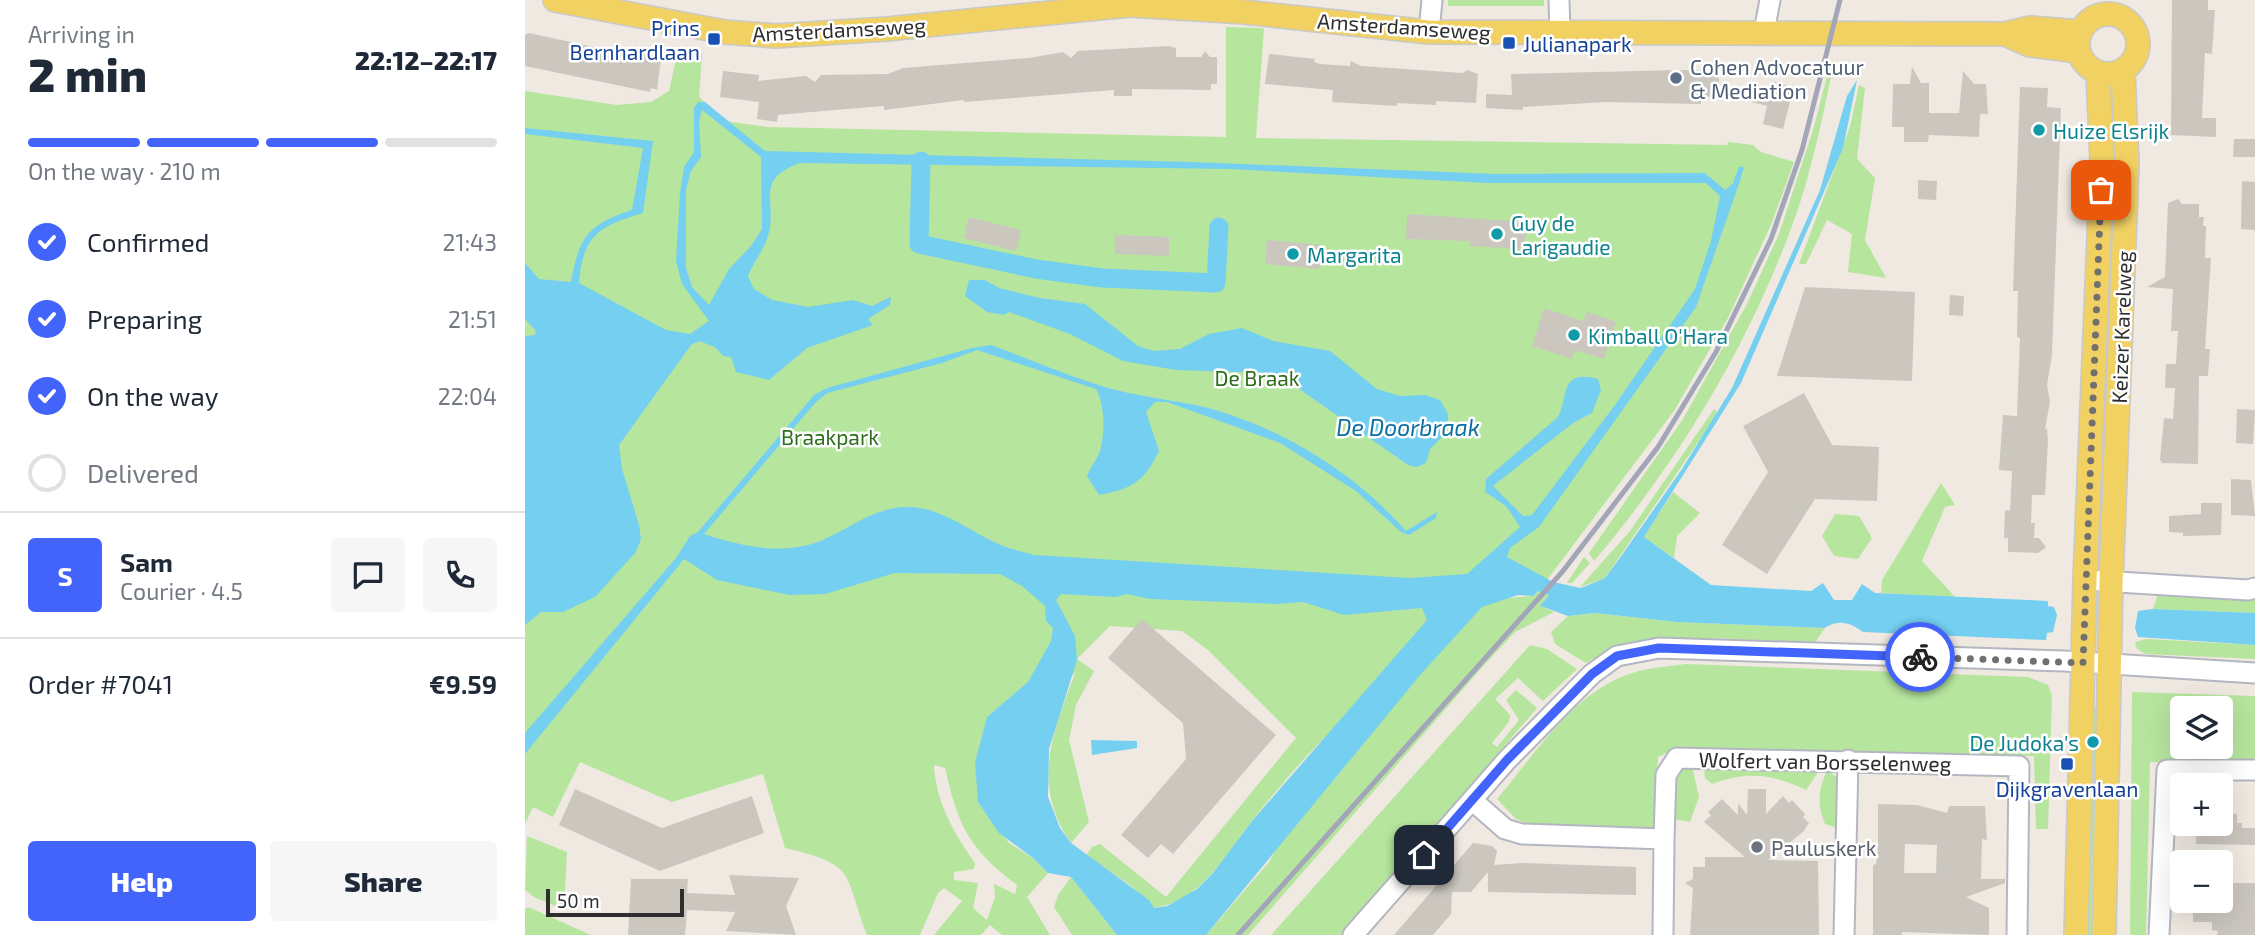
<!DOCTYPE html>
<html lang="en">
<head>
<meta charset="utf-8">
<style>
	body { margin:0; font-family:"Exo 2",sans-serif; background:#f6f6f7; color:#1f2937; height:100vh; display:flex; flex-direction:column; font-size:26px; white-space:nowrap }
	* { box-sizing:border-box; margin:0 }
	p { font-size:23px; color:#747a83 }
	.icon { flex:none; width:38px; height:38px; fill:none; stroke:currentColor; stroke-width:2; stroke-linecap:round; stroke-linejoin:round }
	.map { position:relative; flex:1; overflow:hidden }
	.details { display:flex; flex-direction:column; background:#fff; width:525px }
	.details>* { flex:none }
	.tools { position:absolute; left:1645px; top:696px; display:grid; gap:14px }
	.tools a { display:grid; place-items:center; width:63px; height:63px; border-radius:7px; background:#fff; box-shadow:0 7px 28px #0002; font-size:35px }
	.scale { position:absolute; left:21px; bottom:18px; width:138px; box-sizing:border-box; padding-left:7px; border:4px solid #2e2e2e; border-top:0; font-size:19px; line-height:24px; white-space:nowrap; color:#2e2e2e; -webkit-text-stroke:5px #fff; paint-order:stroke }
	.pin { position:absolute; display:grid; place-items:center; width:60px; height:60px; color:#fff; margin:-30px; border-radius:14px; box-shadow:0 4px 10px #0006 }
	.courier { position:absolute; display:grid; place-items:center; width:70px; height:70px; margin:-35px; border:5px solid #4264fb; border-radius:50%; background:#fff; color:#222; box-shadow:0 2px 9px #0007 }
	.headline em { font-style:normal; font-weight:800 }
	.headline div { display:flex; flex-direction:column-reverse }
	.headline { display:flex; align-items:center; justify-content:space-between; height:119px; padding:0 28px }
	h1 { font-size:46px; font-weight:800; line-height:52px }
	.bar { display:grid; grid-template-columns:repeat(4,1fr); gap:10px 7px; align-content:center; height:84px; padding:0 28px }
	.bar i { height:9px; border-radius:5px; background:#e0e1e3 }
	.bar .active { background:#4264fb }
	.bar p { grid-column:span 4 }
	.line { display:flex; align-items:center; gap:18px; padding:0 28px; border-top:2px solid #e0e1e3 }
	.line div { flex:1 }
	.round { display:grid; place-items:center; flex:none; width:74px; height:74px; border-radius:7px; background:#f6f6f7 }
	ol { padding:0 28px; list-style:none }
	li { display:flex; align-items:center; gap:21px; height:77px }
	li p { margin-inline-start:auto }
	li .icon { padding:7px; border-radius:50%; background:#4264fb; color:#fff; stroke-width:4 }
	li:last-child { color:#747a83 }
	li i { width:38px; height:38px; border:4px solid #e0e1e3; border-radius:50% }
	.button { display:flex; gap:14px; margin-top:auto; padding:14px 28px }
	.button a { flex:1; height:80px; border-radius:7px; background:#4264fb; color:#fff; font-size:28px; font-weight:800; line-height:80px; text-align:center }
	.button a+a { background:#f6f6f7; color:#1f2937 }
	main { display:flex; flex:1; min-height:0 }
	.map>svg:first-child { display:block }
	.green { fill:#b6e59e; fill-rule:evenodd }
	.water { fill:#75cff0; fill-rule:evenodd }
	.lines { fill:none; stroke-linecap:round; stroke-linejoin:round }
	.stream { stroke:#75cff0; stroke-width:5 }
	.canal { stroke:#75cff0; stroke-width:19 }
	.building { fill:#cbc7bf; fill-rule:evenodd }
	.minor-casing { stroke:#b4b7c1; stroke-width:23 }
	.major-casing { stroke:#c9c9c9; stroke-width:26 }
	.minor { stroke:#fff; stroke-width:19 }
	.major { stroke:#f2d163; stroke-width:23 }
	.rail { stroke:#a3a6b8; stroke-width:5 }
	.done { stroke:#726f6d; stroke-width:7; stroke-dasharray:0 12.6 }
	.route { stroke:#4264fb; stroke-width:9 }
	.transit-dot { fill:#1a4fb4; stroke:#fff; stroke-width:2.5 }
	.service-dot { fill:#5c6f8a; stroke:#fff; stroke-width:2.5 }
	.culture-dot { fill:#0f9aa8; stroke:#fff; stroke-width:2.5 }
	.worship-dot { fill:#6b7280; stroke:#fff; stroke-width:2.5 }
	.labels { text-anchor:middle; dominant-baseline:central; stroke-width:5; stroke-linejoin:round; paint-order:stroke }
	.street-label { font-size:21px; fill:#2e2e2e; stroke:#fff }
	.transit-label { font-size:21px; fill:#164399; stroke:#fff; text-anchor:end }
	.service-label { font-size:21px; fill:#4e5e75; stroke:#fff; text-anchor:start }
	.culture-label { font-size:21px; fill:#0d838f; stroke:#fff; text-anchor:start }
	.park-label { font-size:21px; fill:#2c6e1b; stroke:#fff }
	.worship-label { font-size:21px; fill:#5b616d; stroke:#fff; text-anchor:start }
	.water-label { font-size:23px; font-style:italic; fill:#0d6fa3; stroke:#fff }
</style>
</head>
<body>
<main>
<section class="details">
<div class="headline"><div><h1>2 min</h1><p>Arriving in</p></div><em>22:12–22:17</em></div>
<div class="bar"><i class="active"></i><i class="active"></i><i class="active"></i><i></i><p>On the way · 210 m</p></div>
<ol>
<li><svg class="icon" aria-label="check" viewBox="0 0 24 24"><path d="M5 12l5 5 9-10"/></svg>Confirmed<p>21:43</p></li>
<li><svg class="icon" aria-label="check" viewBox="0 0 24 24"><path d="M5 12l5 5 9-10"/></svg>Preparing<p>21:51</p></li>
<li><svg class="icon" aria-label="check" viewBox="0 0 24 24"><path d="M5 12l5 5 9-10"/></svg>On the way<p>22:04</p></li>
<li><i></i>Delivered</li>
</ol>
<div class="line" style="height:126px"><b class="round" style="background:#4264fb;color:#fff">S</b><div><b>Sam</b><p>Courier · 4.5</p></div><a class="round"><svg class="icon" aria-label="chat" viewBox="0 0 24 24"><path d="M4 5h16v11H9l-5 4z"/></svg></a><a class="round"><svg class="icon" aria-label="phone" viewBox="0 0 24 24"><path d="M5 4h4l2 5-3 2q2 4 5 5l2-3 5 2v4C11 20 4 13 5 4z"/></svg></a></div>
<div class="line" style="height:91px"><div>Order #7041</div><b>€9.59</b></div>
<div class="button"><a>Help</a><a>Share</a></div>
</section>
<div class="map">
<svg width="1730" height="935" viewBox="0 0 1730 935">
	<rect width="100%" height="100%" fill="#efe9e1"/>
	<path class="green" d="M923,0H1019V6H923Z
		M701,27L739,28L731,138L1202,145L1203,142L1228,145L1236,152L1269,162L1246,225L1203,318L1149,411L1022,580L984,598L1008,596L1013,591L1024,595L1015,606L1029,612L990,632L960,664L723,935H681L745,861L800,737C774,763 749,793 726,822C699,857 677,900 629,908L605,885L561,855L567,847L575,844L641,897L771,738L683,650L657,631L585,626L552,659L569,671L551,705L544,740L564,822L546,843C505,785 528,731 551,671L453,802L484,843L508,858L523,873L502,897L525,935H477L465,925L456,935H409L437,901L419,888L413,893L395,935H342C318,872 333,865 260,848L238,774L147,802L55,762L28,817L8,807L0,824V91L92,105L126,102L144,91L154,46L177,54L174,97L200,121L243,127L701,137ZM409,765L420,768C433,826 444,849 492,885L490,894L469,884L470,897L462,920L448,908L453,883L429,880V872L449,869L450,863C429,833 411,803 409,765Z
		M1306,61L1309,62C1297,120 1285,181 1263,237C1217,356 1152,463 1069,561L1064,553L1158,419L1222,304L1254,234L1289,127Z
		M1334,85L1340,88L1332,159L1350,178L1340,240L1361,278L1323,272L1327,234L1302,220L1281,264H1274L1325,127Z
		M1581,170H1597L1580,559L1565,557Z
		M1189,409L1193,413L1080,578L1055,587L1105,531Z
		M1416,483L1430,505L1420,507L1397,561L1431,598L1356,593L1357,580Z
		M1148,492L1175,513L1152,536L1149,558L1119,537Z
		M1310,514L1334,516L1347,538L1333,559L1309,556L1297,536Z
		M1059,557L1065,563L1047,583H1042Z
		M1633,594L1730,596V613L1628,609Z
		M1070,613L1152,622L1300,628L1289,644C1216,641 1127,625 1061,663L1030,644L1026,632L1043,616Z
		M1622,639L1730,645V659L1621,654L1612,649L1610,642Z
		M1005,645L1022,649L1052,669L1018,701L993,678L970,699L985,715L984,722L967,743L972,747L994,720L981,700L991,690L1012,708L818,935H746Z
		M1161,664L1503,677L1523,685L1527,695L1523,829H1511L1509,756L1146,751L1133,757L1129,832L1018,830L991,819L972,799C1012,752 1053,684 1118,670C1132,667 1147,666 1161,664Z
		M1607,692L1730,696V764L1625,762L1621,935H1605ZM1657,709H1696V747H1657Z
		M1563,707H1576L1571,935H1559Z
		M1158,764L1167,766L1174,797L1165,822L1150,819L1152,775Z
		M1179,768L1294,771L1281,790C1248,774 1222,771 1187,784L1180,778Z
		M1302,771L1312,777L1313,828L1300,824C1292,805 1293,790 1302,771Z
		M2,836L42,852L39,910L9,897L0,890Z
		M546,877L592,935H547L529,907L533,895Z
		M3,907L66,935H0V909Z"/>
	<path class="water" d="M1332,80L1318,148L1216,383L1119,537L1186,585L1286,591L1298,583L1309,600H1327L1337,584L1350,593L1523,601V606L1529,607L1532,615L1528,632L1522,633L1521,640L1338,632C1325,622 1314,619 1299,628L1152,622L1070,613L1043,616L1015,606L1024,595L1013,591L1008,596L993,595L957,607L896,674L681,935H592L546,877L523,873L508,858L474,833L453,802L450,763L462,717L503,682L526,641L528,628L521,621L520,606L497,586L475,574L370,573L300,594L265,595L192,580L159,559L0,754V733L151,558L165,536L173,532L289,395L302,388L447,348L466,345C507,360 549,379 591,390C618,397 647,400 675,406C753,425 828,471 881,531L912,512L911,518L884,535L876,532L831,491L755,443L642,402H630L621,412L634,451C619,482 607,489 574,495L562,476C565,467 572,460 575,451C580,433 580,405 571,389L452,350L417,363L302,393L290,403L179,534C218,547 263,557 302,538C328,526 350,508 380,507C417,506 446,533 478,546C488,550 499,552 509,555L884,578L942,574L995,527L981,506L960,492L961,479L1033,417C1044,396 1034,369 1073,379L1076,390L1067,413L1048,423L968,486L998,516L1007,515L1090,405L1170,289L1186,241L1195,196L1181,183H962L706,169L275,163C228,180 253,201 243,236C239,250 228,263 223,276L229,289L247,300L283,307L328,300L347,306L366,297L365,305L343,319L348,325L282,348L244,380L211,372L206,357L198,356L190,347L174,341L166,345L94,445L97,469L114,525L116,539L111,552L70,597L38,612H16L0,625V336L10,335L11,331L0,319V263L14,279L46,282C54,237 63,224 107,210L118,148L0,134V128L128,141L118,213C75,226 58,234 54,283L141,330L165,334L184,321L157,284L151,261L155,193L159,167L169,152V108L173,102H180L240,151L667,162L970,174L1180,173L1200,190L1209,183L1212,174L1216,178L1171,307L1014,527L985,548L982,557L1028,582L1056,588L1080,578L1097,555L1157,469L1207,388L1295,190L1322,96ZM177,110L236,157L237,229L226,246L204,269L184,305L167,287L161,268V190L166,171L176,157L174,121ZM536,594L591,597L601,594L625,599L751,604L778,602L819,615L897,608L902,620L727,821L688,873L672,889L642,906L629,908L624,900L546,843L535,828L523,797L524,749L552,660L550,636L531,600Z
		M444,280H460L474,288L515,298L560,304L613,346L629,351L655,349L684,334L717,328L748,341L805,351L852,389L875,396L900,395L915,400L923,414V431L905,449L901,463L892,467L883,465L767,384L744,373L651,370L598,361L545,334L484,312L479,315L462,312L440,296Z
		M1628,609L1730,613V645L1613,637L1610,628L1613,611Z
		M566,740L612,741V748L567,755Z"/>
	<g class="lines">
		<path class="stream" d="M1211,182L1216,169"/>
		<path class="canal" d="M396,161L394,244L511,269L577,278L691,283L694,227"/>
	</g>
	<path class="building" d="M1647,0H1683V10H1690L1687,54L1680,53L1677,118H1691V137L1646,135Z
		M4,33L101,54V51L136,58L132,90L126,88L125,92L0,66V35Z
		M644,46L651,48V57H676L680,51L685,57H692V84H686V90L607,89V96H589V90L439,102V100L359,110V106L321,109L253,115L252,122L232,119L234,102L195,97L198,71L234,75L233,81L281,76L290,82L296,75L363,74L378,68L504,58L538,52L546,58L553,51Z
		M744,54L790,59L789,62L795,64L825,66L826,61L836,66L938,73L942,70L953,74L951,103L911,101V105L872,103V106L807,102L808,90L740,84Z
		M1387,67L1396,83H1404V113H1434L1438,71L1449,84H1461L1463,114H1455L1454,137L1404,135L1403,142H1379V127H1367L1368,84H1385Z
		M1155,70L1194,71V96L1176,97V104L1081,102L998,107V110L961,108V94L987,95L986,74Z
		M1249,82L1269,87L1258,129L1238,124L1242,106L1223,101L1226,83L1247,89Z
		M1495,87L1523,88L1522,107L1536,108L1527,355L1522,385L1525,402L1520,429H1522L1523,440L1520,495H1507L1506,523H1510L1509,538H1514L1521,547L1513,553L1483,552V538H1479L1480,510L1485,511L1487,471L1474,470L1478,415L1492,416L1495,338L1492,337L1493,291H1488Z
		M1709,139H1730V157H1708Z
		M1393,180L1412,181L1411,200L1393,199Z
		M1717,181L1730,182V230L1716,229Z
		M1653,199L1657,204H1674V217H1679L1678,226H1681L1680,258H1686L1680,349H1685L1683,376H1674L1673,464L1637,463L1635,460L1639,418L1648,419L1650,388H1640L1641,364H1651L1653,331H1646L1648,289L1622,287L1640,277L1643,203Z
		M882,214L1001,222L999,249L944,246L945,241L881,239Z
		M444,217L496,230L491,251L439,238Z
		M590,235L644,237V256L590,254Z
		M742,240L797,245L794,269L740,264Z
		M1280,287L1390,292L1387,381L1252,376Z
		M1425,295L1439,296L1438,316L1424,315Z
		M1019,308L1058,321L1062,312L1091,322L1079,359L1050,350L1047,359L1007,346Z
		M1279,393L1307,445L1354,447L1352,501L1290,499L1242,574L1197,545L1243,472L1218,426Z
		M1712,409L1730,410L1728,444L1711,443Z
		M1706,479L1726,480L1730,516L1706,515Z
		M1676,503H1697L1696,535L1658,536V533L1644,532V516L1676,514Z
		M617,619L751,735L648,854L636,844L623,858L596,835L661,759L658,723L583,658Z
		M50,789L137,828L227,796L239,833L135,871L34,825Z
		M1223,789H1241V814L1258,796L1264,803L1267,800L1280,814L1278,817L1284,823L1278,832L1243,860L1293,861L1294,935H1165L1168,888L1160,883L1168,879V867H1180V857H1220L1179,822L1186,815L1183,812L1197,799L1213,815V803L1222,815Z
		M1353,804L1392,805L1422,813L1424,806H1460L1462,840L1457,839L1456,879H1480V883L1441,897L1464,908V935L1377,932V935H1348V865L1351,864L1353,851ZM1380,844L1412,845L1411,873H1379Z
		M1696,814H1712V823H1717V828H1730V845L1671,844V827L1696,824Z
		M948,843L967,846L972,851L969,865L998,863L1111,867V895L963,892V872L946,892H927L926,914L908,935H869Z
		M204,875L274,878L261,906L271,935L201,931L210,912L162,910L160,935H103L106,879H163L162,893L210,895Z
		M1696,883H1730V935H1692L1693,931L1687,930V922H1668V901H1696Z"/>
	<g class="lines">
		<g class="minor-casing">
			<path id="minor" d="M1034,0L1035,32
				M904,32L907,0
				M1239,32L1245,0
				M1560,580L1723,590L1730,588
				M947,800L982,760L1067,674L1092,656L1134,648L1539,661L1730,673
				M828,935L947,800L980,829L997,834L1139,839L1141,775L1152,758L1494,766L1492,935
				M1138,935L1139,839
				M1319,935L1323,760
				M1634,935L1642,770H1730"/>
		</g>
		<g class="major-casing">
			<path id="major" d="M30,0L200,32L251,36L362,29L605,5L719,12L904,32L1480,34L1505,28L1555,32
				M1553 44a30 30 0 1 1 60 0a30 30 0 1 1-60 0Z
				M1480,34L1505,45L1553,51
				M1551,935L1560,580L1577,162L1573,73
				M1579,935L1586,583L1602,163L1598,71"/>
		</g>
		<use href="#minor" class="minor"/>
		<use href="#major" class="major"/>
		<path class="rail" d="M713,935L1038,571L1133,447L1191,352L1246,239L1277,150L1315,0"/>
	</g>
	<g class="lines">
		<path class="done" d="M1395,657L1558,663L1576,190"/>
		<path class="route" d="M899,855L982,760L1067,674L1092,656L1134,648L1395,657"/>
	</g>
	<g class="transit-dot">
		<rect x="182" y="32" width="14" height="14" rx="3.5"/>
		<rect x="977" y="36" width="14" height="14" rx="3.5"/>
		<rect x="1535" y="757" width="14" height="14" rx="3.5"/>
	</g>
	<circle class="service-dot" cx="1151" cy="78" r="7"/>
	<g class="culture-dot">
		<circle cx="1514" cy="130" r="7"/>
		<circle cx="972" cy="234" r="7"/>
		<circle cx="768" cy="254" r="7"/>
		<circle cx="1049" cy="335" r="7"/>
		<circle cx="1568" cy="742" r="7"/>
	</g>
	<circle class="worship-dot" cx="1232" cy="847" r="7"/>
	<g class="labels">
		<g class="street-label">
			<text transform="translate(879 26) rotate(4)">Amsterdamseweg</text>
			<text transform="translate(314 29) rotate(-3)">Amsterdamseweg</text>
			<text transform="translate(1596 327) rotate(-88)">Keizer Karelweg</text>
			<text transform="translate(1300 761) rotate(1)">Wolfert van Borsselenweg</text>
		</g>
		<g class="transit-label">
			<text x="175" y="27">Prins<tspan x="175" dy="24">Bernhardlaan</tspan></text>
			<text x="998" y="43" text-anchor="start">Julianapark</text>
			<text x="1542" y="788" text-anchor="middle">Dijkgravenlaan</text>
		</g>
		<g class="service-label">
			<text x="1165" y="66">Cohen Advocatuur<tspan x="1165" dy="24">&amp; Mediation</tspan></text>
		</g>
		<g class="culture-label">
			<text x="1528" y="130">Huize Elsrijk</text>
			<text x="986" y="222">Guy de<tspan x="986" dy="24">Larigaudie</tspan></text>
			<text x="782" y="254">Margarita</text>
			<text x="1063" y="335">Kimball O'Hara</text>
			<text x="1554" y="742" text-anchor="end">De Judoka's</text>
		</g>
		<g class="park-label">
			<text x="732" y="377">De Braak</text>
			<text x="305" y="436">Braakpark</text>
		</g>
		<g class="worship-label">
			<text x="1246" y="847">Pauluskerk</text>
		</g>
		<g class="water-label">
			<text x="883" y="427">De Doorbraak</text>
		</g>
	</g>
</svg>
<div class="tools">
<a><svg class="icon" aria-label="layers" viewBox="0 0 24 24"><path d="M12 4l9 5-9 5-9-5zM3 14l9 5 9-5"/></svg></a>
<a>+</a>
<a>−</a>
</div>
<div class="scale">50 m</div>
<div class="pin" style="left:1576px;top:190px;background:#ea580c"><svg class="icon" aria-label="bag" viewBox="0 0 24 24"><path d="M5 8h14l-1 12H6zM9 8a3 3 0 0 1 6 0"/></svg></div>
<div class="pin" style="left:899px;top:855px;background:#1f2937"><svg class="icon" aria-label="home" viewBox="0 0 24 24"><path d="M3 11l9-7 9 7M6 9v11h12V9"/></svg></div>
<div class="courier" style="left:1395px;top:657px"><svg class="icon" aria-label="bike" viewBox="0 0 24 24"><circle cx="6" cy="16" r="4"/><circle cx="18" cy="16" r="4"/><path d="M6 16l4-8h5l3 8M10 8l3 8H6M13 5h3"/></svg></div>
</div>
</main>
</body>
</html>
